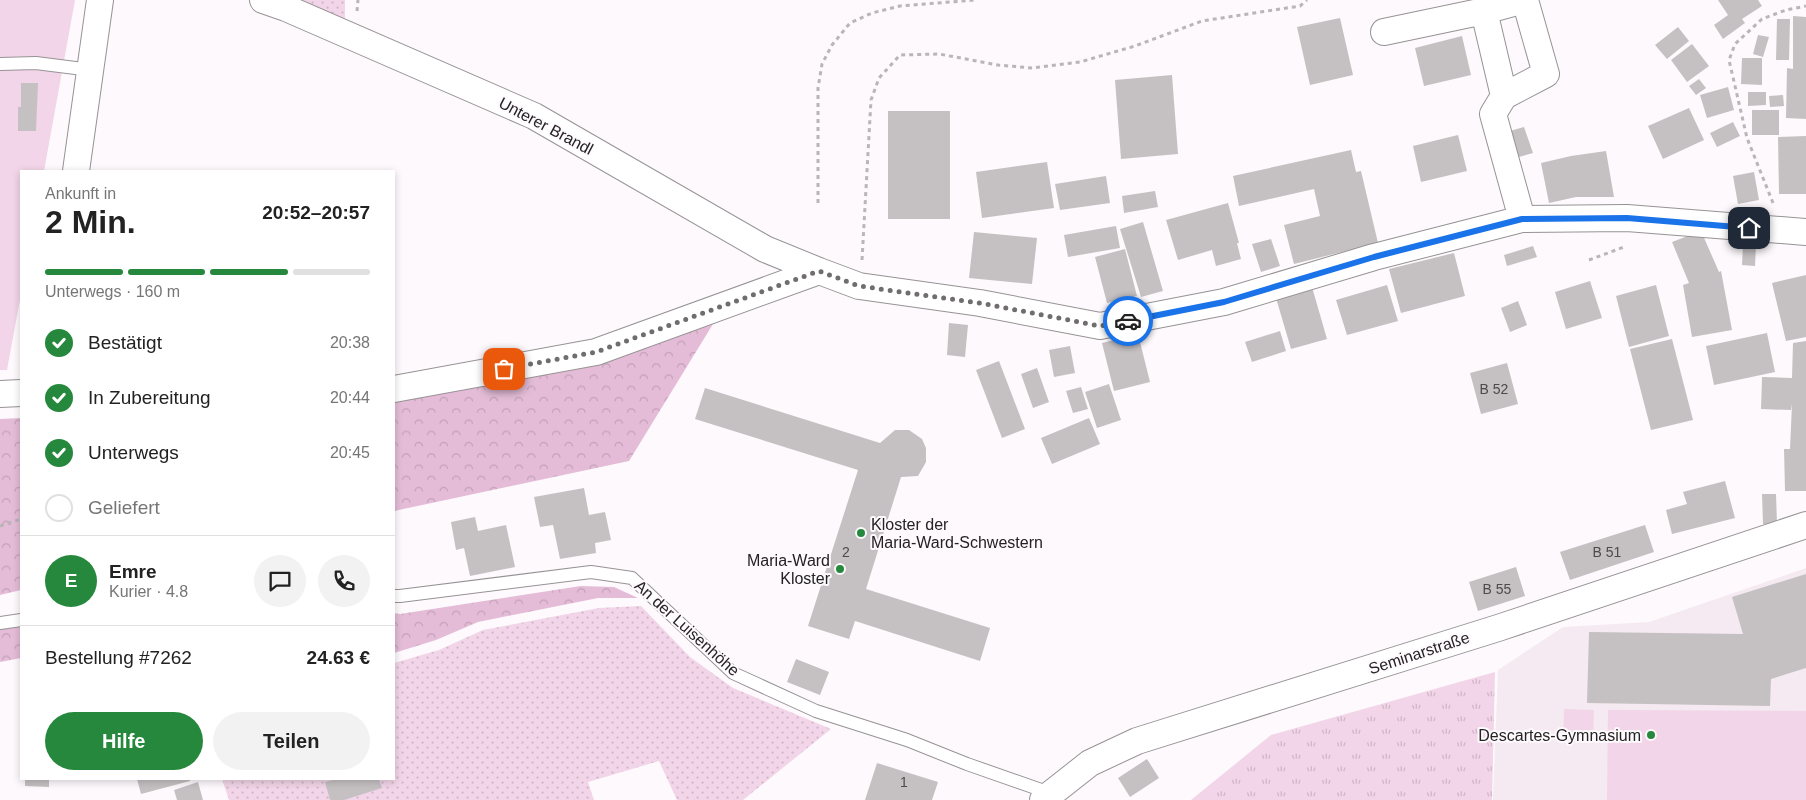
<!DOCTYPE html>
<html lang="de">
<head>
<meta charset="utf-8">
<style>
	body { margin:0; font-family:Helvetica,sans-serif; background:#f2f2f2; color:#222; height:100vh; display:flex; flex-direction:column; font-size:19px; white-space:nowrap }
	* { box-sizing:border-box; margin:0 }
	p { font-size:16px; color:#767676 }
	.icon { flex:none; width:28px; height:28px; fill:none; stroke:currentColor; stroke-width:2; stroke-linecap:round; stroke-linejoin:round }
	.map { position:relative; flex:1; overflow:hidden }
	.details { position:absolute; left:20px; top:170px; width:375px; height:610px; display:flex; flex-direction:column; background:#fff; border-radius:0px; box-shadow:0 2px 8px #0003 }
	.details>* { flex:none }
	.pin { position:absolute; display:grid; place-items:center; width:42px; height:42px; color:#fff; margin:-21px; border-radius:10px; box-shadow:0 2px 8px #0006 }
	.courier { position:absolute; display:grid; place-items:center; width:50px; height:50px; margin:-25px; border:4px solid #1a73e8; border-radius:50%; background:#fff; color:#222; box-shadow:0 1px 6px #0007 }
	.summary em { font-style:normal; font-weight:800 }
	.summary div { display:flex; flex-direction:column-reverse }
	.summary { display:flex; align-items:center; justify-content:space-between; height:85px; padding:0 25px }
	h1 { font-size:32px; font-weight:800; line-height:38px }
	.bar { display:grid; grid-template-columns:repeat(4,1fr); gap:8px 5px; align-content:center; height:60px; padding:0 25px }
	.bar i { height:6px; border-radius:4px; background:#e0e0e0 }
	.bar .selected { background:#25883c }
	.bar p { grid-column:span 4 }
	.line { display:flex; align-items:center; gap:12px; padding:0 25px; border-top:1px solid #e0e0e0 }
	.line div { flex:1 }
	.round { display:grid; place-items:center; flex:none; width:52px; height:52px; border-radius:26px; background:#f2f2f2 }
	ol { padding:0 25px; list-style:none }
	li { display:flex; align-items:center; gap:15px; height:55px }
	li p { margin-inline-start:auto }
	li .icon { padding:5px; border-radius:50%; background:#25883c; color:#fff; stroke-width:4 }
	li:last-child { color:#767676 }
	li i { width:28px; height:28px; border:2px solid #e0e0e0; border-radius:50% }
	.action { display:flex; gap:10px; margin-top:auto; padding:10px 25px }
	.action a { flex:1; height:58px; border-radius:30px; background:#25883c; color:#fff; font-size:20px; font-weight:800; line-height:58px; text-align:center }
	.action a+a { background:#f2f2f2; color:#222 }
	.map>svg:first-child { display:block }
	.built { fill:#f5eaf1 }
	.grass { fill:url(#grass-dots) }
	.forest { fill:url(#forest-crowns) }
	.park { fill:url(#park-tufts) }
	.garden { fill:#f2d5e8 }
	.building { fill:#c5c1c3 }
	.lines { fill:none; stroke-linecap:round; stroke-linejoin:round }
	.service-casing { stroke:#979395; stroke-width:14 }
	.minor-casing { stroke:#979395; stroke-width:28 }
	.path { stroke:#b9b5b8; stroke-width:3; stroke-dasharray:4 4; stroke-linecap:butt }
	.service { stroke:#fff; stroke-width:12 }
	.minor { stroke:#fff; stroke-width:26 }
	.done { stroke:#706d6f; stroke-width:5; stroke-dasharray:0 9 }
	.route { stroke:#1a73e8; stroke-width:6 }
	.poi-dot { fill:#25883c; stroke:#fdf9fc; stroke-width:2 }
	.labels { text-anchor:middle; dominant-baseline:central; stroke-width:4; stroke-linejoin:round; paint-order:stroke }
	.number-label { font-size:14px; fill:#4c4a4b }
	.street-label { font-size:16px; fill:#242223; stroke:#fdf9fc }
	.poi-label { font-size:16px; fill:#242223; stroke:#fdf9fc; text-anchor:end }
</style>
</head>
<body>
<div class="map">
<svg width="1806" height="800" viewBox="0 0 1806 800">
	<defs>
		<pattern id="grass-dots" width="8" height="8" patternUnits="userSpaceOnUse" patternTransform="scale(1.25)"><rect width="8" height="8" fill="#f2d5e8"/><path d="M2 2h.1M6 6h.1" fill="none" stroke="#cfb7c7" stroke-width="1.8" stroke-linecap="round"/></pattern>
		<pattern id="forest-crowns" width="20" height="18" patternUnits="userSpaceOnUse" patternTransform="scale(1.25)"><rect width="20" height="18" fill="#e4bcd7"/><path d="M2 6a3 3 0 1 1 6 0M12 15a3 3 0 1 1 6 0" fill="none" stroke="#c3a1b8"/></pattern>
		<pattern id="park-tufts" width="24" height="20" patternUnits="userSpaceOnUse" patternTransform="scale(1.25)"><rect width="24" height="20" fill="#f2d5e8"/><path d="M3 7l-1-3M5 7V3M7 7l1-3M15 17l-1-3M17 17v-4M19 17l1-3" fill="none" stroke="#cfb7c7"/></pattern>
	</defs>
	<rect width="100%" height="100%" fill="#fdf9fc"/>
	<path class="built" d="M1806,568V800H1493L1498,670L1563,627L1649,622Z"/>
	<path class="grass" d="M277,0H345V27Z
		M641,606L690,657L733,688L831,729L743,800H677L659,761L588,782L594,800H229L222,779H394V663L439,650L483,630L599,608Z"/>
	<path class="forest" d="M713,324L629,461L394,511V401L600,364Z
		M21,418V590L0,595V419Z
		M581,586L614,587L638,598H598L478,622L436,640L394,653V613L400,614Z
		M21,625V658L0,662V629Z"/>
	<path class="park" d="M1495,672L1492,800H1191L1271,735Z"/>
	<path class="garden" d="M0,0H75L44,171H21V294L7,370H0Z
		M1564,709L1594,710L1593,742L1563,741Z
		M1608,710L1806,711V800H1607Z"/>
	<path class="building" d="M1718,0H1758L1762,6L1742,19L1745,23L1723,39L1714,25L1728,15Z
		M1793,16L1806,17V119L1786,118L1787,68L1793,69Z
		M1340,18L1353,75L1310,85L1297,27Z
		M1777,19H1790L1789,60H1776Z
		M1678,27L1689,41L1667,59L1655,45Z
		M1758,35L1769,37L1763,57L1753,54Z
		M1462,36L1471,75L1424,86L1415,48Z
		M1692,44L1709,66L1687,82L1671,60Z
		M1742,58H1762V85L1741,84Z
		M1172,75L1178,154L1121,159L1115,80Z
		M1699,79L1706,88L1696,95L1689,86Z
		M21,83H38L36,131H18V107H21Z
		M1728,87L1734,110L1707,118L1700,95Z
		M1748,92H1766V105L1748,106Z
		M1783,95L1784,106L1770,107L1769,96Z
		M1689,108L1704,140L1663,159L1648,126Z
		M1752,110H1779V135H1752Z
		M888,111H950V219H888Z
		M1733,122L1740,136L1717,147L1710,133Z
		M1524,127L1533,153L1519,157L1510,131Z
		M1458,135L1467,171L1421,182L1413,146Z
		M1806,136V194H1779L1778,137Z
		M1351,150L1356,172L1361,171L1378,243L1294,264L1284,225L1320,216L1314,189L1239,206L1233,176Z
		M1606,151L1614,197H1576L1549,203L1541,163L1571,156Z
		M1047,162L1054,208L982,218L976,172Z
		M1754,172L1759,200L1738,204L1733,176Z
		M1106,176L1110,203L1060,210L1055,184Z
		M1155,191L1158,207L1124,213L1122,196Z
		M1228,203L1239,243H1237L1241,259L1216,266L1212,250L1178,260L1166,220Z
		M1143,222L1163,291L1141,297L1120,229Z
		M1116,226L1120,248L1068,257L1064,235Z
		M1701,231L1719,272L1721,271L1732,330L1692,337L1683,285L1689,283L1672,242Z
		M974,232L1037,238L1032,284L969,278Z
		M1271,239L1280,266L1261,272L1252,244Z
		M1743,244L1756,245L1755,266L1742,265Z
		M1533,246L1537,257L1507,266L1504,255Z
		M1125,249L1137,296L1107,303L1095,257Z
		M1454,253L1465,296L1401,313L1389,269Z
		M1806,275V337L1786,341L1772,283Z
		M1590,281L1602,318L1566,329L1555,292Z
		M1387,285L1398,321L1347,335L1336,300Z
		M1656,285L1669,336L1629,347L1616,296Z
		M1312,287L1327,339L1291,349L1276,298Z
		M1518,301L1527,325L1510,332L1501,308Z
		M949,323L968,325L965,357L947,355Z
		M1280,331L1286,351L1252,362L1245,342Z
		M1767,333L1775,372L1714,385L1706,346Z
		M1138,334L1150,382L1114,391L1102,343Z
		M1672,339L1693,420L1651,430L1630,349Z
		M1806,341V491H1785L1784,449H1790L1792,404L1791,410L1761,409L1762,377L1792,378L1793,343Z
		M1070,346L1075,373L1054,377L1049,350Z
		M999,361L1025,429L1002,438L976,370Z
		M1507,363L1518,404L1481,414L1470,373Z
		M1037,368L1049,402L1033,408L1021,374Z
		M1109,384L1121,420L1097,428L1085,392Z
		M1081,387L1088,409L1073,413L1066,391Z
		M705,388L880,443L895,430H909L922,439L926,448V462L918,476L901,477L866,589L990,628L980,661L855,621L849,639L808,626L858,470L695,419Z
		M1089,418L1100,444L1052,464L1041,438Z
		M1725,481L1735,518L1672,534L1666,510L1687,504L1683,492Z
		M584,488L589,515L605,512L611,540L595,543L596,553L560,559L553,525L540,527L534,497Z
		M1762,494H1776L1777,524H1763Z
		M475,517L478,531L506,525L515,567L470,576L464,548L456,550L451,522Z
		M1645,525L1654,552L1570,580L1560,552Z
		M1516,567L1525,596L1478,611L1469,582Z
		M1806,574V668L1771,679L1770,706L1587,703L1589,632L1743,634L1732,597Z
		M796,659L829,672L820,695L787,682Z
		M1147,759L1159,778L1130,797L1118,778Z
		M877,763L938,782L932,800H865Z
		M25,779H49V787L25,786Z
		M137,779H190V781L141,794Z
		M336,779H379L382,788L344,800H330L325,782Z
		M198,782L203,800H177L174,790Z"/>
	<g class="lines">
		<g class="service-casing">
			<path id="service" d="M0,64L36,63L91,70
				M394,596H400L591,572L632,578L733,673L816,711L907,740L967,764L1050,793
				M0,623L21,620"/>
		</g>
		<g class="minor-casing">
			<path id="minor" d="M263,0L286,8L534,116L765,249L819,271L859,286L980,303L1100,326L1224,302L1374,257L1522,219L1627,218L1806,232
				M1484,11L1504,96
				M1384,32L1484,11L1524,0
				M76,171L100,0
				M1522,219L1493,114L1504,96L1546,74L1525,0
				M394,389L596,352L819,271
				M0,394L21,393
				M1043,800L1090,763L1137,741L1498,628L1806,525"/>
		</g>
		<path class="path" d="M357,11L358,0
			M818,203V88L822,64L832,45L850,23L872,13L900,6L975,0
			M1773,203L1747,138L1729,60L1735,44L1762,19L1786,10L1806,6
			M862,260L871,100L879,78L900,55L939,54L998,65L1032,68L1080,62L1135,46L1202,21L1300,6L1307,0
			M1589,260L1624,247
			M0,526L21,519"/>
		<use href="#service" class="service"/>
		<use href="#minor" class="minor"/>
	</g>
	<g class="lines">
		<path class="done" d="M504,369L596,352L819,271L859,286L980,303L1100,326L1128,321"/>
		<path class="route" d="M1128,321L1224,302L1374,257L1522,219L1627,218L1749,228"/>
	</g>
	<g class="poi-dot">
		<circle cx="861" cy="533" r="5"/>
		<circle cx="840" cy="569" r="5"/>
		<circle cx="1651" cy="735" r="5"/>
	</g>
	<g class="labels">
		<g class="number-label">
			<text x="1494" y="389">B 52</text>
			<text x="846" y="552">2</text>
			<text x="1607" y="552">B 51</text>
			<text x="1497" y="589">B 55</text>
			<text x="904" y="782">1</text>
		</g>
		<g class="street-label">
			<text transform="translate(546 126) rotate(28)">Unterer Brandl</text>
			<text transform="translate(687 628) rotate(42)">An der Luisenhöhe</text>
			<text transform="translate(1419 653) rotate(-18)">Seminarstraße</text>
		</g>
		<g class="poi-label">
			<text x="871" y="524" text-anchor="start">Kloster der<tspan x="871" dy="18">Maria-Ward-Schwestern</tspan></text>
			<text x="830" y="560">Maria-Ward<tspan x="830" dy="18">Kloster</tspan></text>
			<text x="1641" y="735">Descartes-Gymnasium</text>
		</g>
	</g>
</svg>
<div class="pin" style="left:504px;top:369px;background:#ea580c"><svg class="icon" aria-label="bag" viewBox="0 0 24 24"><path d="M5 8h14l-1 12H6zM9 8a3 3 0 0 1 6 0"/></svg></div>
<div class="pin" style="left:1749px;top:228px;background:#1f2937"><svg class="icon" aria-label="home" viewBox="0 0 24 24"><path d="M3 11l9-7 9 7M6 9v11h12V9"/></svg></div>
<div class="courier" style="left:1128px;top:321px"><svg class="icon" aria-label="car" viewBox="0 0 24 24"><path d="M5 17H2v-5l4-1 3-4h7l3 4 3 1v5h-3M9 17h6M6 11h13"/><circle cx="7" cy="17" r="2"/><circle cx="17" cy="17" r="2"/></svg></div>
<section class="details">
<div class="summary"><div><h1>2 Min.</h1><p>Ankunft in</p></div><em>20:52–20:57</em></div>
<div class="bar"><i class="selected"></i><i class="selected"></i><i class="selected"></i><i></i><p>Unterwegs · 160 m</p></div>
<ol>
<li><svg class="icon" aria-label="check" viewBox="0 0 24 24"><path d="M5 12l5 5 9-10"/></svg>Bestätigt<p>20:38</p></li>
<li><svg class="icon" aria-label="check" viewBox="0 0 24 24"><path d="M5 12l5 5 9-10"/></svg>In Zubereitung<p>20:44</p></li>
<li><svg class="icon" aria-label="check" viewBox="0 0 24 24"><path d="M5 12l5 5 9-10"/></svg>Unterwegs<p>20:45</p></li>
<li><i></i>Geliefert</li>
</ol>
<div class="line" style="height:90px"><b class="round" style="background:#25883c;color:#fff">E</b><div><b>Emre</b><p>Kurier · 4.8</p></div><a class="round"><svg class="icon" aria-label="chat" viewBox="0 0 24 24"><path d="M4 5h16v11H9l-5 4z"/></svg></a><a class="round"><svg class="icon" aria-label="phone" viewBox="0 0 24 24"><path d="M5 4h4l2 5-3 2q2 4 5 5l2-3 5 2v4C11 20 4 13 5 4z"/></svg></a></div>
<div class="line" style="height:65px"><div>Bestellung #7262</div><b>24.63 €</b></div>
<div class="action"><a>Hilfe</a><a>Teilen</a></div>
</section>
</div>
</body>
</html>
